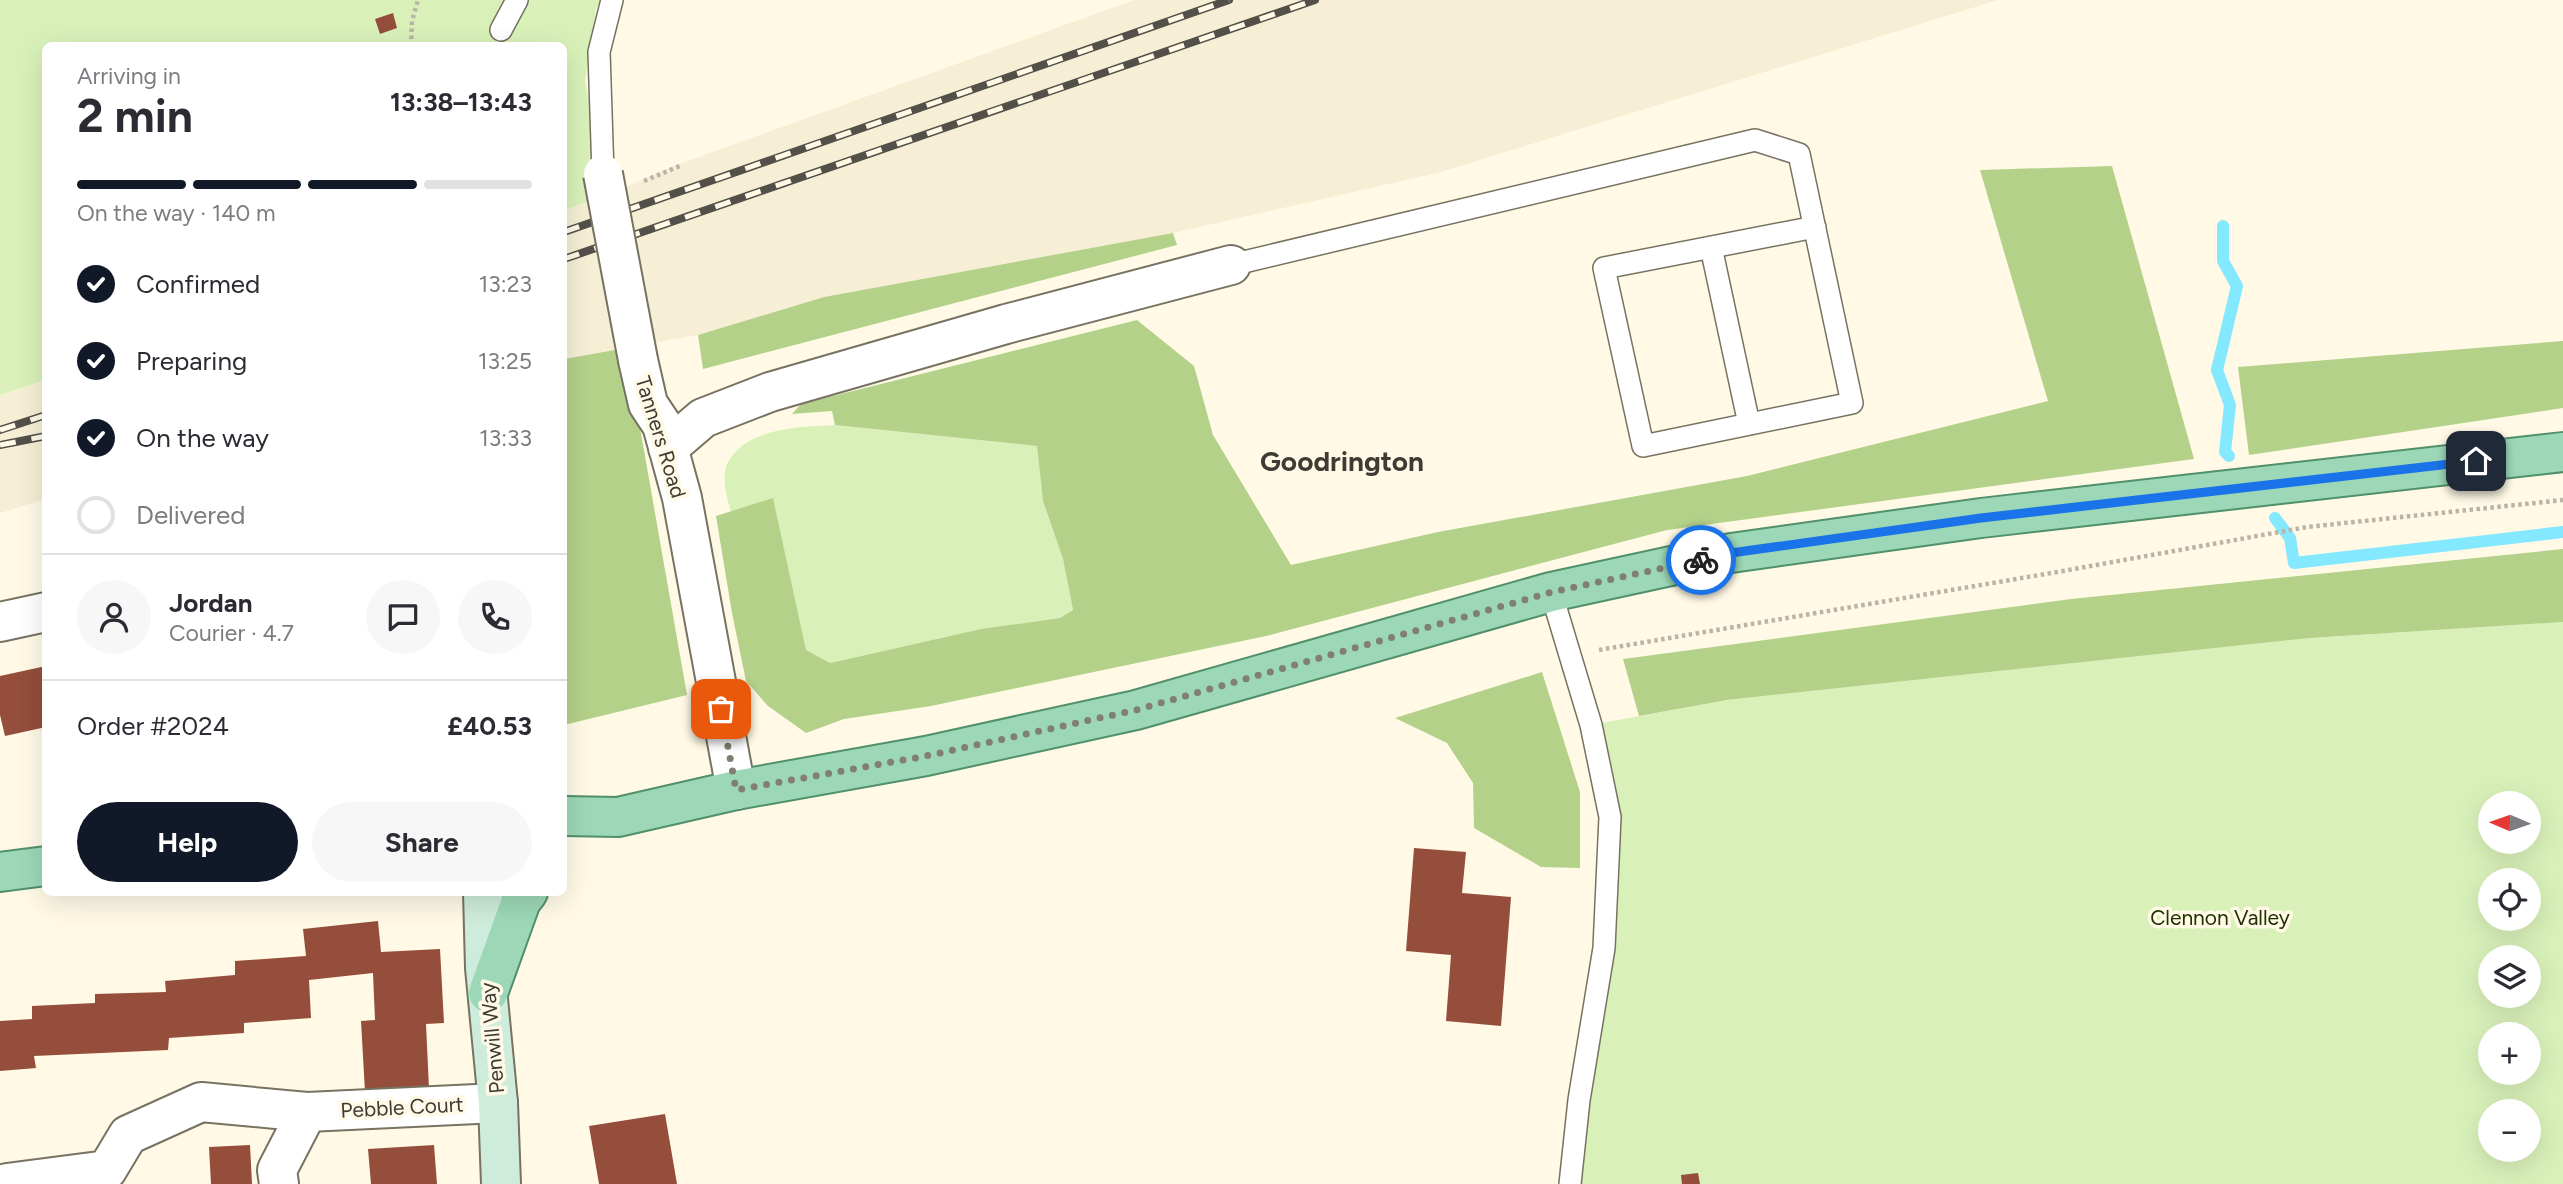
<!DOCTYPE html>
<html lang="en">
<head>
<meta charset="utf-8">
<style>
	body { margin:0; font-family:Figtree,sans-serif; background:#f7f7f7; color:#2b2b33; height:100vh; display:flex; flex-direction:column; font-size:26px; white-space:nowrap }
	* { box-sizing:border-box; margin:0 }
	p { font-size:23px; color:#7c7c81 }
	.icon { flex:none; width:38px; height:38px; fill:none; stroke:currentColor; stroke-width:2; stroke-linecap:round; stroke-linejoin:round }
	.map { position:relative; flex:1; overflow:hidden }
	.details { position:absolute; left:42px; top:42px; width:525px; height:854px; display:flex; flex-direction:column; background:#fff; border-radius:10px; box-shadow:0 7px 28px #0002 }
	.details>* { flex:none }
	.needle { width:46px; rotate:272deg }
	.controls { position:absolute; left:2478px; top:791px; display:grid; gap:14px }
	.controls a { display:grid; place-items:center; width:63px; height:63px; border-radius:50%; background:#fff; box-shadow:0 7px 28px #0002; font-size:35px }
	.pin { position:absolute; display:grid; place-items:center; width:60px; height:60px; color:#fff; margin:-30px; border-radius:14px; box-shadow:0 4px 10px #0006 }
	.courier { position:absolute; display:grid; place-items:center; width:70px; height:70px; margin:-35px; border:5px solid #1a73e8; border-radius:50%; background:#fff; color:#222; box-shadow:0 2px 9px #0007 }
	.headline em { font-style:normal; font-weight:700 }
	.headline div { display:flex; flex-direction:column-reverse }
	.headline { display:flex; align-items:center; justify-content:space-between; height:119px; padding:0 35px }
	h1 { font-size:46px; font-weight:700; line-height:52px }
	.bar { display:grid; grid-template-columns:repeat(4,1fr); gap:10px 7px; align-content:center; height:84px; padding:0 35px }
	.bar i { height:9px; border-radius:5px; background:#e1e1e2 }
	.bar .active { background:#111827 }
	.bar p { grid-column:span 4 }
	.line { display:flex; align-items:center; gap:18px; padding:0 35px; border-top:2px solid #e1e1e2 }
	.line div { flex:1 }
	.round { display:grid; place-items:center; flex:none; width:74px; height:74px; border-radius:37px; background:#f7f7f7 }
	ol { padding:0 35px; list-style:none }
	li { display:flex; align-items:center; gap:21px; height:77px }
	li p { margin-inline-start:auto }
	li .icon { padding:7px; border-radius:50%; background:#111827; color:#fff; stroke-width:4 }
	li:last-child { color:#7c7c81 }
	li i { width:38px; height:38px; border:4px solid #e1e1e2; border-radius:50% }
	.button { display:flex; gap:14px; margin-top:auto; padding:14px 35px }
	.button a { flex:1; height:80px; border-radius:42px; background:#111827; color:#fff; font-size:28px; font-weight:700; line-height:80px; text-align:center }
	.button a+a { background:#f7f7f7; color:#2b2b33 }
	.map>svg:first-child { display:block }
	.built { fill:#f6efd5 }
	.green { fill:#d9f1b9; fill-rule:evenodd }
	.forest { fill:#b4d18a }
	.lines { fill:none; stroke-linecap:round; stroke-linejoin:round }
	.stream { stroke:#84e8ff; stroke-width:12 }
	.building { fill:#944e3b }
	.lane-casing { stroke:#777261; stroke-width:24 }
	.street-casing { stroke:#777261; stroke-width:42 }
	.secondary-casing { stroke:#777261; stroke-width:42 }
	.primary-casing { stroke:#50906a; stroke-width:42 }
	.path { stroke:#b9b4a6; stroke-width:4.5; stroke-dasharray:3.5 3.5; stroke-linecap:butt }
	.lane { stroke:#fff; stroke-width:21 }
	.street { stroke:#fff; stroke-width:38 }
	.secondary { stroke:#ceecdb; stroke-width:38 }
	.primary { stroke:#9cd8b7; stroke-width:38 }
	.rail-casing { stroke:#525048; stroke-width:8 }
	.rail { stroke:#fff9e6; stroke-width:5; stroke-dasharray:16; stroke-linecap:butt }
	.street-bridge-casing { stroke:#777261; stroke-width:42; stroke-linecap:butt }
	.street-bridge { stroke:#fff; stroke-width:38 }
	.done { stroke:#817e72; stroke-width:7; stroke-dasharray:0 12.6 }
	.route { stroke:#1a73e8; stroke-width:9 }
	.labels { text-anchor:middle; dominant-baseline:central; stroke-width:7; stroke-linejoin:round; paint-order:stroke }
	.street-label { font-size:21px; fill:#3d3b34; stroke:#fff9e6 }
	.park-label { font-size:21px; fill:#203100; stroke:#fff9e6 }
	.district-label { font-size:28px; font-weight:bold; fill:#3d3b34; stroke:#fff9e6 }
</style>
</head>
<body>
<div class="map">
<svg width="2563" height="1184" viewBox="0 0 2563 1184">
	<rect width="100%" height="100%" fill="#fff9e6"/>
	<path class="built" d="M1134,0H1998L1441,172L1173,233L824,297L698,335L564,359V210L607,195L671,167Z
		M45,380V499L0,513V395Z"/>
	<path class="green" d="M0,0H601L596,9L585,81L607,195L564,210V46H46L45,380L0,395Z
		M835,425L1037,446L1043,501L1063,559L1073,610L1060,618L981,629L830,663L806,651L773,499L731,512C727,499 721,477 727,464C745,427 800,427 835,425Z
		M2563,622V1184H1570L1610,817L1591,725L1727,700L2310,638ZM2490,803H2529V842H2490ZM2490,880H2529V919H2490ZM2490,957H2529V996H2490ZM2490,1034H2529V1073H2490ZM2490,1111H2529V1150H2490Z"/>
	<path class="forest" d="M2112,166L2194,459L1667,530L1266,636L931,706L844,719L806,733L768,706L746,681L732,613L716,516L773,498L806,650L830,663L981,629L1060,618L1073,610L1063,559L1043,501L1037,446L835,425L832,411L792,414L801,404L1137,320L1194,366L1213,435L1291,565L1438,532L1747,476L2048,401L1980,170Z
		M1173,233L1177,245L703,369L698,335L824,297Z
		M2563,341V408L2249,455L2238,367Z
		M626,348L687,695L564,725V359Z
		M2563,549V622L2310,638L1727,700L1639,716L1623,659L2071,599Z
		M1542,672L1580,792V868L1541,867L1474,828L1473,783L1447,743L1395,718Z"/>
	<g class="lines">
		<path class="stream" d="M2223,226V261L2237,286L2217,370L2230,405L2225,452L2229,456
			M2275,518L2290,538L2294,563L2563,532"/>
	</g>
	<path class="building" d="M393,13L397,28L380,34L375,19Z
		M46,666V727L5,736L0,715V676Z
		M1414,848L1466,852L1462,893L1511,897L1501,1026L1446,1021L1451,955L1406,951Z
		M378,921L381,952L440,949L444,1023L426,1024L429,1089L365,1092L361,1021L375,1020L373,973L309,980L311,1018L244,1023V1033L169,1038L168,1050L34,1056L36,1068L0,1071V1021L32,1019V1006L95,1003V994L166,992L165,981L235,975V961L306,956L303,929Z
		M665,1114L677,1184H599L589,1126Z
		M250,1145L252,1184H211L209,1147Z
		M434,1145L437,1184H371L368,1149Z
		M1698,1173L1700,1184H1682L1681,1175Z"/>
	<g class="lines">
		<g class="lane-casing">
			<path id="lane" d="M501,30L517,0
				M603,174L599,52L612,0
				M1711,247L1749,424
				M1231,265L1755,140L1799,154L1852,403L1643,446L1604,268L1815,227
				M1551,592L1591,725L1610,817L1604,948L1579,1100L1570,1184"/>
		</g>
		<g class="street-casing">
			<path id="street" d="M638,360L648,404L662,425L682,498L736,790
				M668,448L703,418L770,392L1006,324L1231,265
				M0,622L46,612
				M7,1183L107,1170L128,1135L201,1102L307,1112L498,1103
				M279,1184L277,1170L307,1112"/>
		</g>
		<g class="secondary-casing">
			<path id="secondary" d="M483,892L485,968L498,1103L501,1184"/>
		</g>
		<g class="primary-casing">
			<path id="primary" d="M564,816L618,817L736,790L926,756L1136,710L1551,592L1731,553L1981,518L2563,452
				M0,872L46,866
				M488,993L521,901L528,892"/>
		</g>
		<path class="path" d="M411,46L412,21L418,0
			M644,181L682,165
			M1599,650L2063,571L2307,527L2563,500"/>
		<use href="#lane" class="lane"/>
		<use href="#street" class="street"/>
		<use href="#secondary" class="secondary"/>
		<use href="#primary" class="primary"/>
		<g class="rail-casing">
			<path id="rail" d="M564,232L1229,0
				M564,259L1315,0
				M0,430L46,415
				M0,445L46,436"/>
		</g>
		<use href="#rail" class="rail"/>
		<g class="street-bridge-casing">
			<path id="street-bridge" d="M603,174L638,360"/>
		</g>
		<use href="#street-bridge" class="street-bridge"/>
	</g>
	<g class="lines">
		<path class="done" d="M721,709L736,790L926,756L1136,710L1552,592L1701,560"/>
		<path class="route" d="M1701,560L1731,553L1981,518L2476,461"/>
	</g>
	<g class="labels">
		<g class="street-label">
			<text transform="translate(661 437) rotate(73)">Tanners Road</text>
			<text transform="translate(492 1038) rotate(-95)">Penwill Way</text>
			<text transform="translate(402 1107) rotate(-3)">Pebble Court</text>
		</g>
		<g class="park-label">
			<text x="2220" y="917">Clennon Valley</text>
		</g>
		<g class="district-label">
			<text x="1342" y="461">Goodrington</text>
		</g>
	</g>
</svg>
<div class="controls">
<a><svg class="needle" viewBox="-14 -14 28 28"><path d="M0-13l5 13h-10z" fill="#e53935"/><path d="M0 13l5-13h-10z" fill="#7c7c81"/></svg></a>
<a><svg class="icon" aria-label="locate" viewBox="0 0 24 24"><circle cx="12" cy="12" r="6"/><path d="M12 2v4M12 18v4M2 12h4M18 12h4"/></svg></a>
<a><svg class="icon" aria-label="layers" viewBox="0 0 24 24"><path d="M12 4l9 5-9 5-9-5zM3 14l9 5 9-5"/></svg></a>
<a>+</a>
<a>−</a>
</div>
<div class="pin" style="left:721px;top:709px;background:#ea580c"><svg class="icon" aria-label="bag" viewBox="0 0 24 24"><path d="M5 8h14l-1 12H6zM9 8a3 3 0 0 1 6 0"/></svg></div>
<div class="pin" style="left:2476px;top:461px;background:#1f2937"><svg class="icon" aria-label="home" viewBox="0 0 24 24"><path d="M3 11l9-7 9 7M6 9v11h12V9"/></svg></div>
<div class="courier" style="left:1701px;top:560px"><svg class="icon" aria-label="bike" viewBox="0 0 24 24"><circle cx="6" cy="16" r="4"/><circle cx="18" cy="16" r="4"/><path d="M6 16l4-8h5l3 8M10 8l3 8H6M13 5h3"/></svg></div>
<section class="details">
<div class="headline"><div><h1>2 min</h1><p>Arriving in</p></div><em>13:38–13:43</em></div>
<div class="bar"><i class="active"></i><i class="active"></i><i class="active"></i><i></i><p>On the way · 140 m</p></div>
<ol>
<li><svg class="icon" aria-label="check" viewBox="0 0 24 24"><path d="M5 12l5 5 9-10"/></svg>Confirmed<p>13:23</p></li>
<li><svg class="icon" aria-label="check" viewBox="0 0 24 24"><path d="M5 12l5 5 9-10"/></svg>Preparing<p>13:25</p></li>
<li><svg class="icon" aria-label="check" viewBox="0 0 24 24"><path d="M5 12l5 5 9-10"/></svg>On the way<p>13:33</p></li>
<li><i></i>Delivered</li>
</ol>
<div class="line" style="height:126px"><a class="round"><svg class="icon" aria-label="person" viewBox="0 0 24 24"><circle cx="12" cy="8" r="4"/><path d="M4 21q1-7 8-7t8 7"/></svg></a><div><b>Jordan</b><p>Courier · 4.7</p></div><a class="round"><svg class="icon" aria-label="chat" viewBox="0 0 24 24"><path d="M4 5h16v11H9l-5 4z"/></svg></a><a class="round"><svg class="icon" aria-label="phone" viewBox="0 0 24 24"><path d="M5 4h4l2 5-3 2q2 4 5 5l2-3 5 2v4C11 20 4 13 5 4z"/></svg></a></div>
<div class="line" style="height:91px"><div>Order #2024</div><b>£40.53</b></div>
<div class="button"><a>Help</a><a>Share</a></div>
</section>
</div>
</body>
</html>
